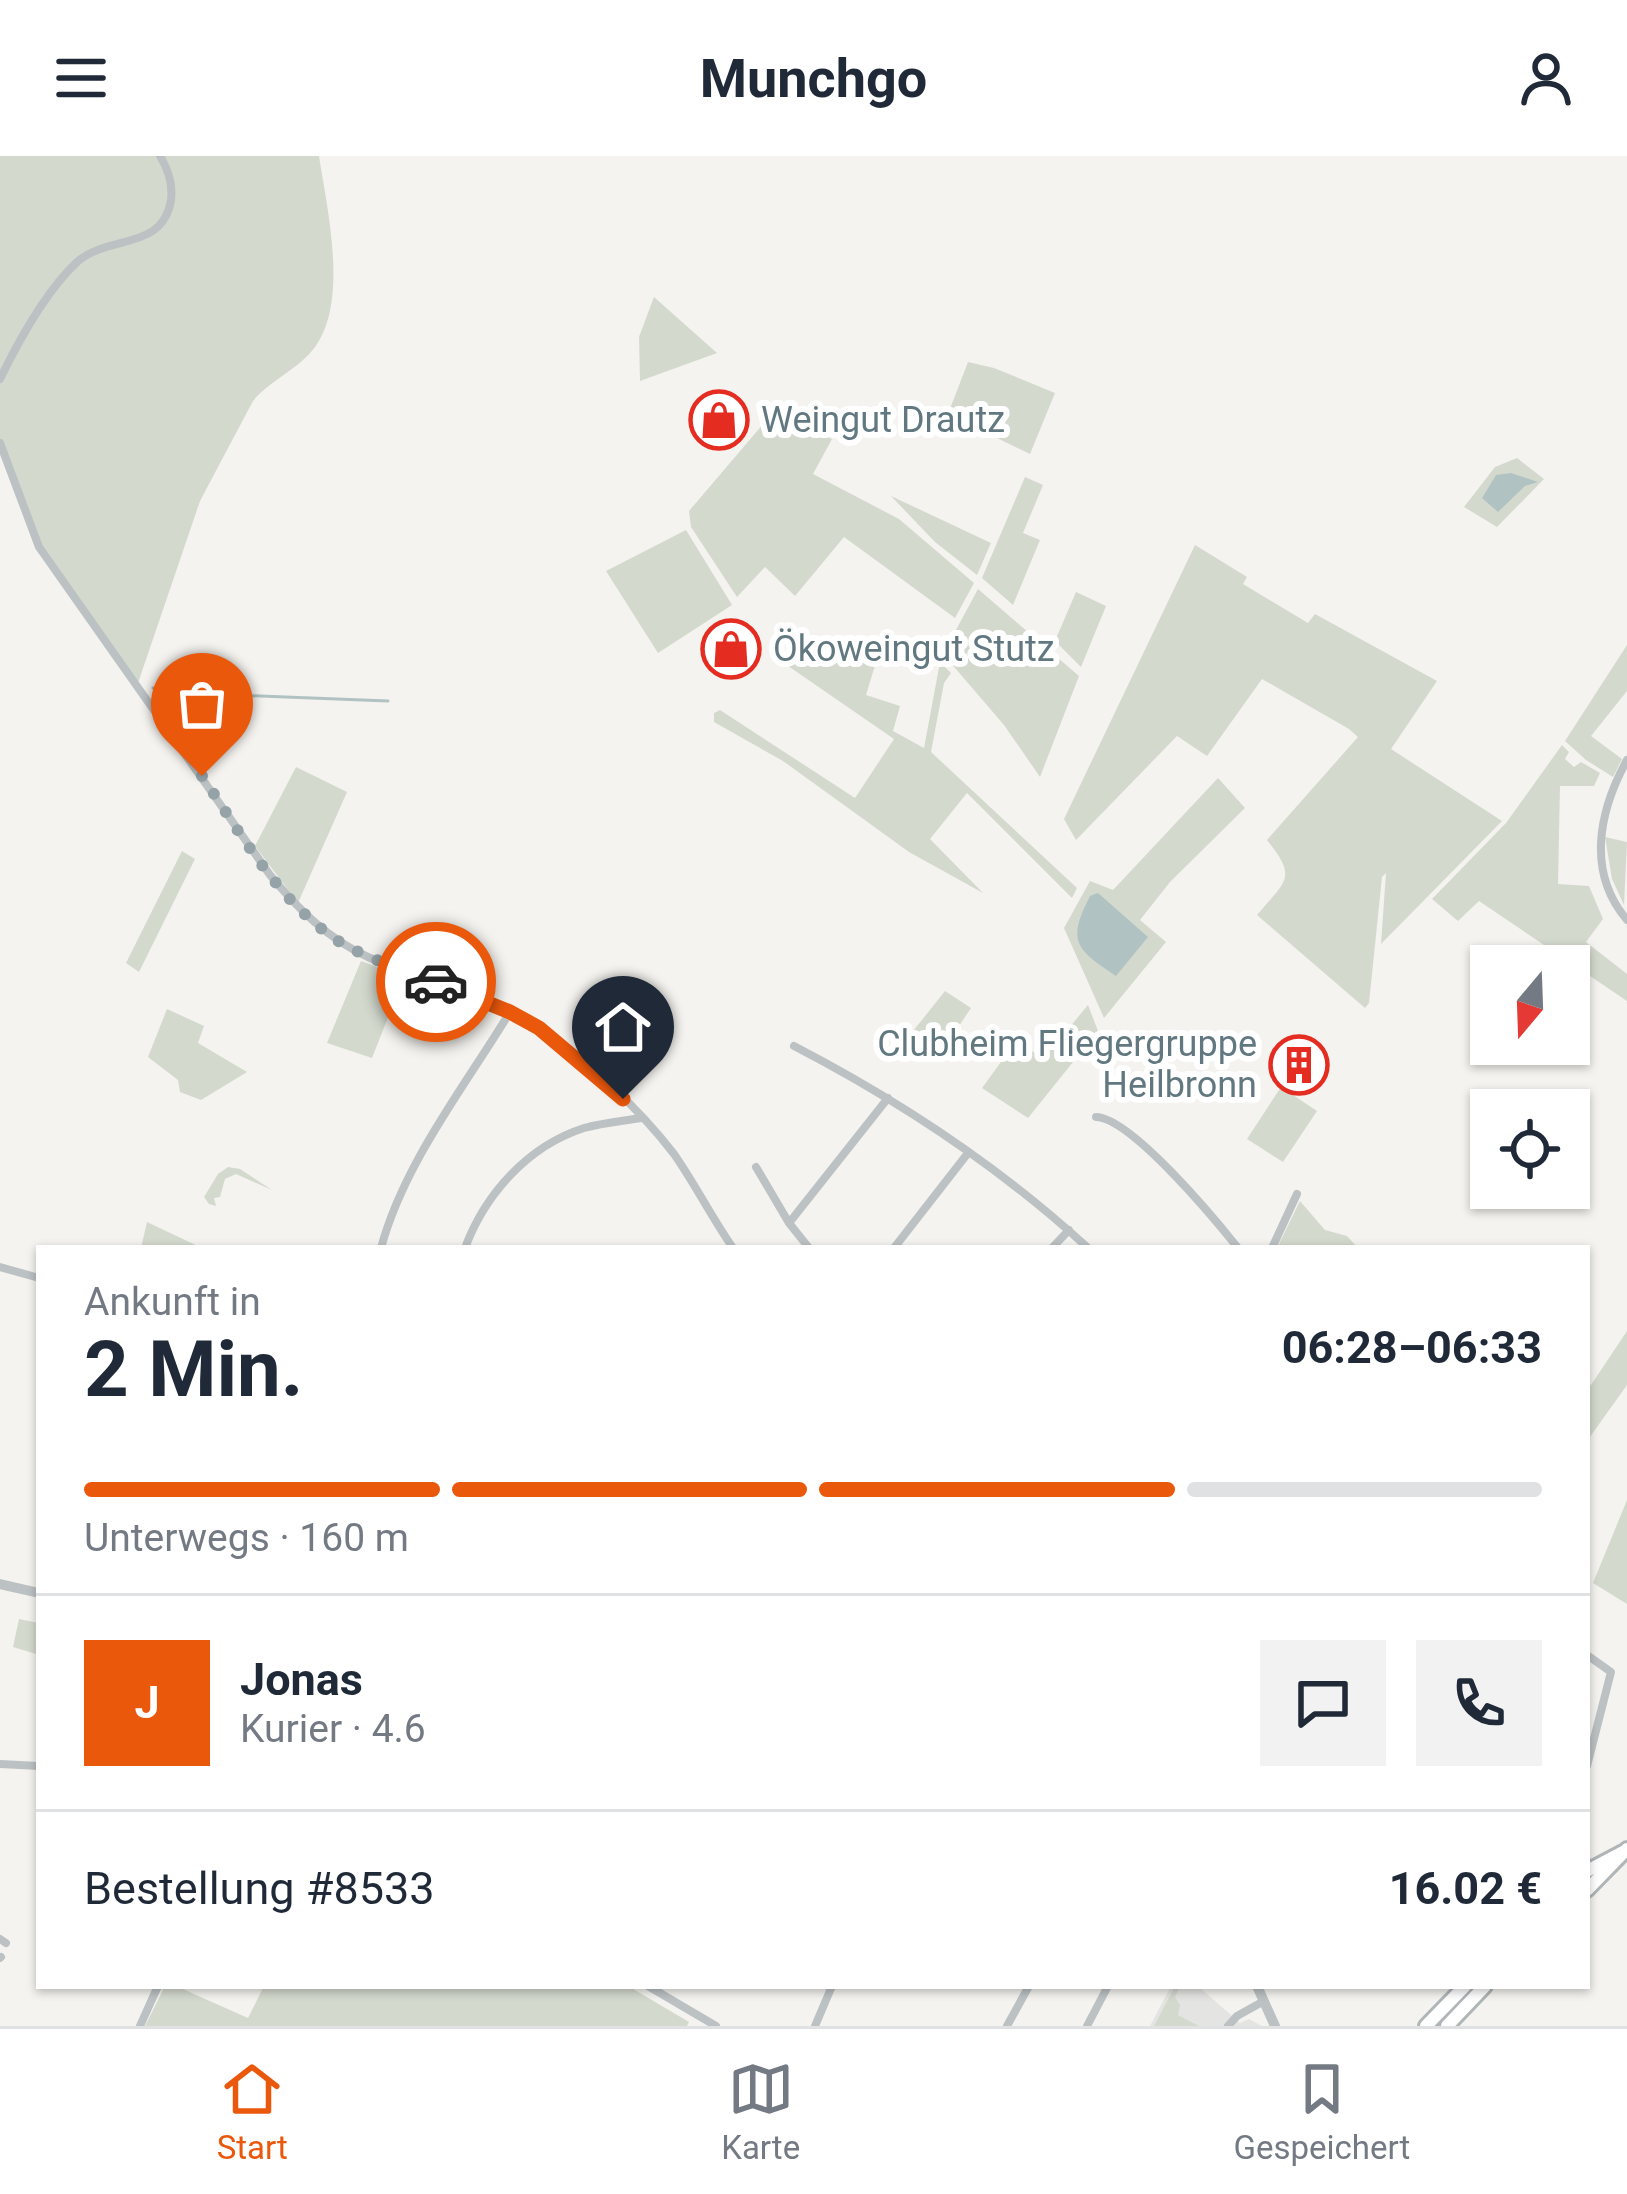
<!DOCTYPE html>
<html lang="de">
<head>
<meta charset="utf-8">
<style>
	body { margin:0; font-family:Roboto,sans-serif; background:#f2f2f3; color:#1f2937; height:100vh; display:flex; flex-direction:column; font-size:45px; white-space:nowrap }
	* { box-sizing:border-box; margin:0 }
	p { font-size:39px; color:#747a83 }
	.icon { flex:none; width:66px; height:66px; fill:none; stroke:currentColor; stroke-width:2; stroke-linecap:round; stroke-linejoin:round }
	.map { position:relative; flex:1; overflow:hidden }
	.details { position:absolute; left:36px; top:1089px; width:1554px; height:744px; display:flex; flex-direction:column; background:#fff; border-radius:0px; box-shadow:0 3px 9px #0004 }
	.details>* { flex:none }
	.needle { width:78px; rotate:199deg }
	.buttons { position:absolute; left:1470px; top:789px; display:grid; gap:24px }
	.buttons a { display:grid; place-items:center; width:120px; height:120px; border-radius:0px; background:#fff; box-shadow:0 3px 9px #0004; font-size:60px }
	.pin { position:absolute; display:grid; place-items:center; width:102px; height:102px; color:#fff; margin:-123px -51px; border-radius:50% 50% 50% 0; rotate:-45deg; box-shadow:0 0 12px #0007 }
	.pin .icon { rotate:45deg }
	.courier { position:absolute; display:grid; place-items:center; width:120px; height:120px; margin:-60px; border:9px solid #ea580c; border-radius:50%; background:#fff; color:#222; box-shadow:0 3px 15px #0007 }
	.summary em { font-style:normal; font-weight:700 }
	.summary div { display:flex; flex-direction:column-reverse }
	.summary { display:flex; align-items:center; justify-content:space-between; height:204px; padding:0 48px }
	h1 { font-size:78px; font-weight:700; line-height:90px }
	.bar { display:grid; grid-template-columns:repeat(4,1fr); gap:18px 12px; align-content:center; height:144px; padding:0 48px }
	.bar i { height:15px; border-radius:9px; background:#e0e1e3 }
	.bar .selected { background:#ea580c }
	.bar p { grid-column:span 4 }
	.line { display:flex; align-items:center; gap:30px; padding:0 48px; border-top:3px solid #e0e1e3 }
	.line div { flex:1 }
	.round { display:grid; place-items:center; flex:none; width:126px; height:126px; border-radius:0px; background:#f2f2f3 }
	header { display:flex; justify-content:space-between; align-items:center; height:156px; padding:0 48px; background:#fff; font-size:54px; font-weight:700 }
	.tab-bar { display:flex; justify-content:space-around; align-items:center; height:168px; border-top:3px solid #e0e1e3; background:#fff; font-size:33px; color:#747a83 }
	.tab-bar a { display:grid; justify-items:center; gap:6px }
	.tab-bar .selected { color:#ea580c }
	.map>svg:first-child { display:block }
	.built { fill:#e4e5e3 }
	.green { fill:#d4d9ce }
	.water { fill:#b1c2c3 }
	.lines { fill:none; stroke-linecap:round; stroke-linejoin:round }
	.stream { stroke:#b1c2c3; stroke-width:3 }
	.primary-casing { stroke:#b0b6b8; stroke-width:18 }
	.minor { stroke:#bcc2c4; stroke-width:8 }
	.tertiary { stroke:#bcc2c4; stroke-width:10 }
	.primary { stroke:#fff; stroke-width:12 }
	.done { stroke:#95a3a8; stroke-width:12; stroke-dasharray:0 21.6 }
	.route { stroke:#ea580c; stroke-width:15 }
	.labels { text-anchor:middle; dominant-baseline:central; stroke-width:12; stroke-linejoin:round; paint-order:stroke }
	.poi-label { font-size:36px; fill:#627881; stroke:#fff; text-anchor:start }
</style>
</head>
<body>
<header><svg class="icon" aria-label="menu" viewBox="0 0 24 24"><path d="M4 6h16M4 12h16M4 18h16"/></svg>Munchgo<svg class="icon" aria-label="person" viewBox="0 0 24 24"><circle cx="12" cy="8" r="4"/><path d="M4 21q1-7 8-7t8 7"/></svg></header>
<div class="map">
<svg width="1627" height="1870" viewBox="0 0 1627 1870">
	<rect width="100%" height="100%" fill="#f4f3ef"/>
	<path class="built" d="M1171,1830H1198L1240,1867L1249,1863L1262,1870H1150Z"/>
	<path class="green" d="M0,0H319C327,52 349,145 315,191C298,214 270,224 253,245L200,345L137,530L33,378L0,284Z
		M654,141L717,197L640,225L639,181Z
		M968,206L994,212L1055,237L1030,298L948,258Z
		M775,254L832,283L813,318L899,363L974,427L955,462L844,381L795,440L765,411L737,441L691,371L689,355Z
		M1517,302L1544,323L1497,371L1464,351L1495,311Z
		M1025,321L1043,329L1023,377L1040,384L1013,449L982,422Z
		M891,340L991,387L977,419L935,386Z
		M686,374L732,449L658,497L606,415Z
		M1195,389L1247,421L1243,428L1308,467L1315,458L1437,525L1391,593L1502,665L1381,788L1386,717L1382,721L1369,847L1365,852L1257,759C1286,724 1298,723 1267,684L1358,581L1349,573L1262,523L1207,600L1177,580L1076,684L1064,663Z
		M978,433L1079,520L1040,621L1004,569L943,498Z
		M1076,436L1106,450L1081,511L1055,485Z
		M829,489L880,493L866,539L900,550L893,575L924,592L940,506L951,517L944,527L931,596L1077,732L1072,742L967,637L930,683L983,737L909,696L783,605L714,566V557L720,554L855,642L894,583L778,503L796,495Z
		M1627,489V535L1591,580L1622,603L1613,621L1586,604L1565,585Z
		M1562,589L1569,596L1565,603L1574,611L1581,606L1600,617L1594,630H1560L1558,728L1589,730L1603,763L1586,786L1627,818V845L1479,745L1458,765L1432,743L1506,667Z
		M296,611L347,636L298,747L255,690Z
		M1218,622L1245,652L1170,726L1140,764L1166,786L1104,862L1064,772L1090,725L1113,734Z
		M1605,681L1627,686L1624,749L1612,723Z
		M182,695L195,703L139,816L126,807Z
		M361,805L404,821L372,902L327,887Z
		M945,835L971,852L937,903L906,884Z
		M1088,849L1098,875L1028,962L982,932L1017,884L1043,903Z
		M167,853L204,870L198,887L247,916L201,944L180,936L178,924L148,901Z
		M1281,931L1317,955L1283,1006L1247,983Z
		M228,1011L240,1013L272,1034L236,1018L225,1023L220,1041L214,1042L216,1050L209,1048L204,1041L218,1018Z
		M1300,1045L1325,1074L1347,1080L1358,1092H1277Z
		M147,1066L202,1092H141Z
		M1627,1175V1229L1587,1285V1235Z
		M1627,1344V1448L1593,1427Z
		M19,1463L39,1467L36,1498L13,1491Z
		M165,1830H176L248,1862L264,1830H628L689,1866L687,1870H145Z
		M1175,1830H1180L1175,1841L1180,1849L1178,1859L1199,1870H1154Z"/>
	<path class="water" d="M1511,317L1538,326L1525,330L1498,356L1482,342L1496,319Z
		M1098,737L1148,781L1116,820C1075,793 1067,785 1090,740Z"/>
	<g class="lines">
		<path class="stream" d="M153,532L222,538
			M232,539L388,545
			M1327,1092H1339
			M1342,1092H1344
			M1348,1092H1350"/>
		<g class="primary-casing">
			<path id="primary" d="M1587,1715L1623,1696
				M1587,1734L1627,1693
				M1426,1870L1465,1830
				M1447,1870L1485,1830"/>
		</g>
		<path class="minor" d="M0,223C19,184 45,136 77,106C109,78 163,95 171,44C173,28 168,13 160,0
			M0,287L39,391L270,719C298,753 328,783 368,801C424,826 489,837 539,872C588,906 638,951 674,998C695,1028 712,1062 733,1092
			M1627,604C1599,655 1586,716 1627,764
			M794,890C900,945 1001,1012 1088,1092
			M1096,961C1131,962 1214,1062 1238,1092
			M756,1011L789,1067L809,1092
			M789,1067L888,942
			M381,1092C404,1007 465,930 510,856
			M465,1092C485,1038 528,990 584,972C602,967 623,965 641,962
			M894,1092L968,997
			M1052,1092L1069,1074
			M1272,1092L1297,1038
			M0,1111L39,1122
			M1587,1499L1611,1516L1587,1610
			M0,1608L39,1610
			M0,1783L6,1787
			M0,1802L1,1801
			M648,1830L716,1870
			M140,1870L158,1830
			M815,1870L832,1830
			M1007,1870L1029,1830
			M1087,1870L1108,1830
			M1228,1870L1237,1860L1264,1845"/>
		<path class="tertiary" d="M0,1428L39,1437
			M1257,1830L1275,1870"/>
		<use href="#primary" class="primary"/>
	</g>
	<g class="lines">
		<path class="done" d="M202,620C242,679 278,746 340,786C370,804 404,814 436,826"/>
		<path class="route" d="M436,826L510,856L539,872L623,943"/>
	</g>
	<defs>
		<g id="shop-ring" transform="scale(3)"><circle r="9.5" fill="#fff" stroke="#e42c20" stroke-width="1.5"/><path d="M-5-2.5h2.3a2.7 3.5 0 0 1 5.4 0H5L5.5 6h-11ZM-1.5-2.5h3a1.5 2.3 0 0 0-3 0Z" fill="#e42c20"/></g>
		<g id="building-ring" transform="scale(3)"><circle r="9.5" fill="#fff" stroke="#e42c20" stroke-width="1.5"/><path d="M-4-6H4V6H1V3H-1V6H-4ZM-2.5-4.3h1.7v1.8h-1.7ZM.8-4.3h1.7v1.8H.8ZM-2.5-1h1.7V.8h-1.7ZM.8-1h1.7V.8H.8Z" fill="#e42c20"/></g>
	</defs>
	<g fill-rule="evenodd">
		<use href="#shop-ring" x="719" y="264"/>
		<use href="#shop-ring" x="731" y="493"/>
		<use href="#building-ring" x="1299" y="909"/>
	</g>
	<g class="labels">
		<g class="poi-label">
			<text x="761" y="264">Weingut Drautz</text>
			<text x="773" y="493">Ökoweingut Stutz</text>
			<text x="1257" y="888" text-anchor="end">Clubheim Fliegergruppe<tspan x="1257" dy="41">Heilbronn</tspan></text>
		</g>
	</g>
</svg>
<div class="buttons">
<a><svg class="needle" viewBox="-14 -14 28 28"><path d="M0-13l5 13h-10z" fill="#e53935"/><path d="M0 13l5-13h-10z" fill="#747a83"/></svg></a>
<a><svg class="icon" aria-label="locate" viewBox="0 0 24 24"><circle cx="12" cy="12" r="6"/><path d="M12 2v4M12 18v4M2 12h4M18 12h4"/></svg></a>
</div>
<div class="pin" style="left:202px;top:620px;background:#ea580c"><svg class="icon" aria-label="bag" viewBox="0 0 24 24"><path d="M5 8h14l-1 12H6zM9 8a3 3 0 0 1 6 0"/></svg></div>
<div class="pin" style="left:623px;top:943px;background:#1f2937"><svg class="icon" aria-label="home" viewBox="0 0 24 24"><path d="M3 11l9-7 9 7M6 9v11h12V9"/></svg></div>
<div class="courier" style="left:436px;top:826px"><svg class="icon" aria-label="car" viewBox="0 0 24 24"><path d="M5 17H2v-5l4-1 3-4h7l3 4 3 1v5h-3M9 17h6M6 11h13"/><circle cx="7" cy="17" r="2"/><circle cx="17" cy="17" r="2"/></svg></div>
<section class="details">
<div class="summary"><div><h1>2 Min.</h1><p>Ankunft in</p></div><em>06:28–06:33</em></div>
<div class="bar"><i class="selected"></i><i class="selected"></i><i class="selected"></i><i></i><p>Unterwegs · 160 m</p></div>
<div class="line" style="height:216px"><b class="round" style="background:#ea580c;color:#fff">J</b><div><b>Jonas</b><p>Kurier · 4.6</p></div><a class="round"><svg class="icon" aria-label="chat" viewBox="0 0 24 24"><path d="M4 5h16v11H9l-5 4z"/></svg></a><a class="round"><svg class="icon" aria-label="phone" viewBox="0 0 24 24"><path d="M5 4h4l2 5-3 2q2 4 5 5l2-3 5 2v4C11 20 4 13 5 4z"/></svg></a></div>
<div class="line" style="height:156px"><div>Bestellung #8533</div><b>16.02 €</b></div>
</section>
</div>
<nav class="tab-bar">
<a class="selected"><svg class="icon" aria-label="home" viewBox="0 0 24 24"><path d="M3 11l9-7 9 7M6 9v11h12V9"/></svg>Start</a>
<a><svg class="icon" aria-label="map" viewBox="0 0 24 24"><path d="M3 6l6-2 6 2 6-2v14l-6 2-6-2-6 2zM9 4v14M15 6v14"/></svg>Karte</a>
<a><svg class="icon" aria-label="saved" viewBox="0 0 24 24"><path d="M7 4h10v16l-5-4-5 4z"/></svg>Gespeichert</a>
</nav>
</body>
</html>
